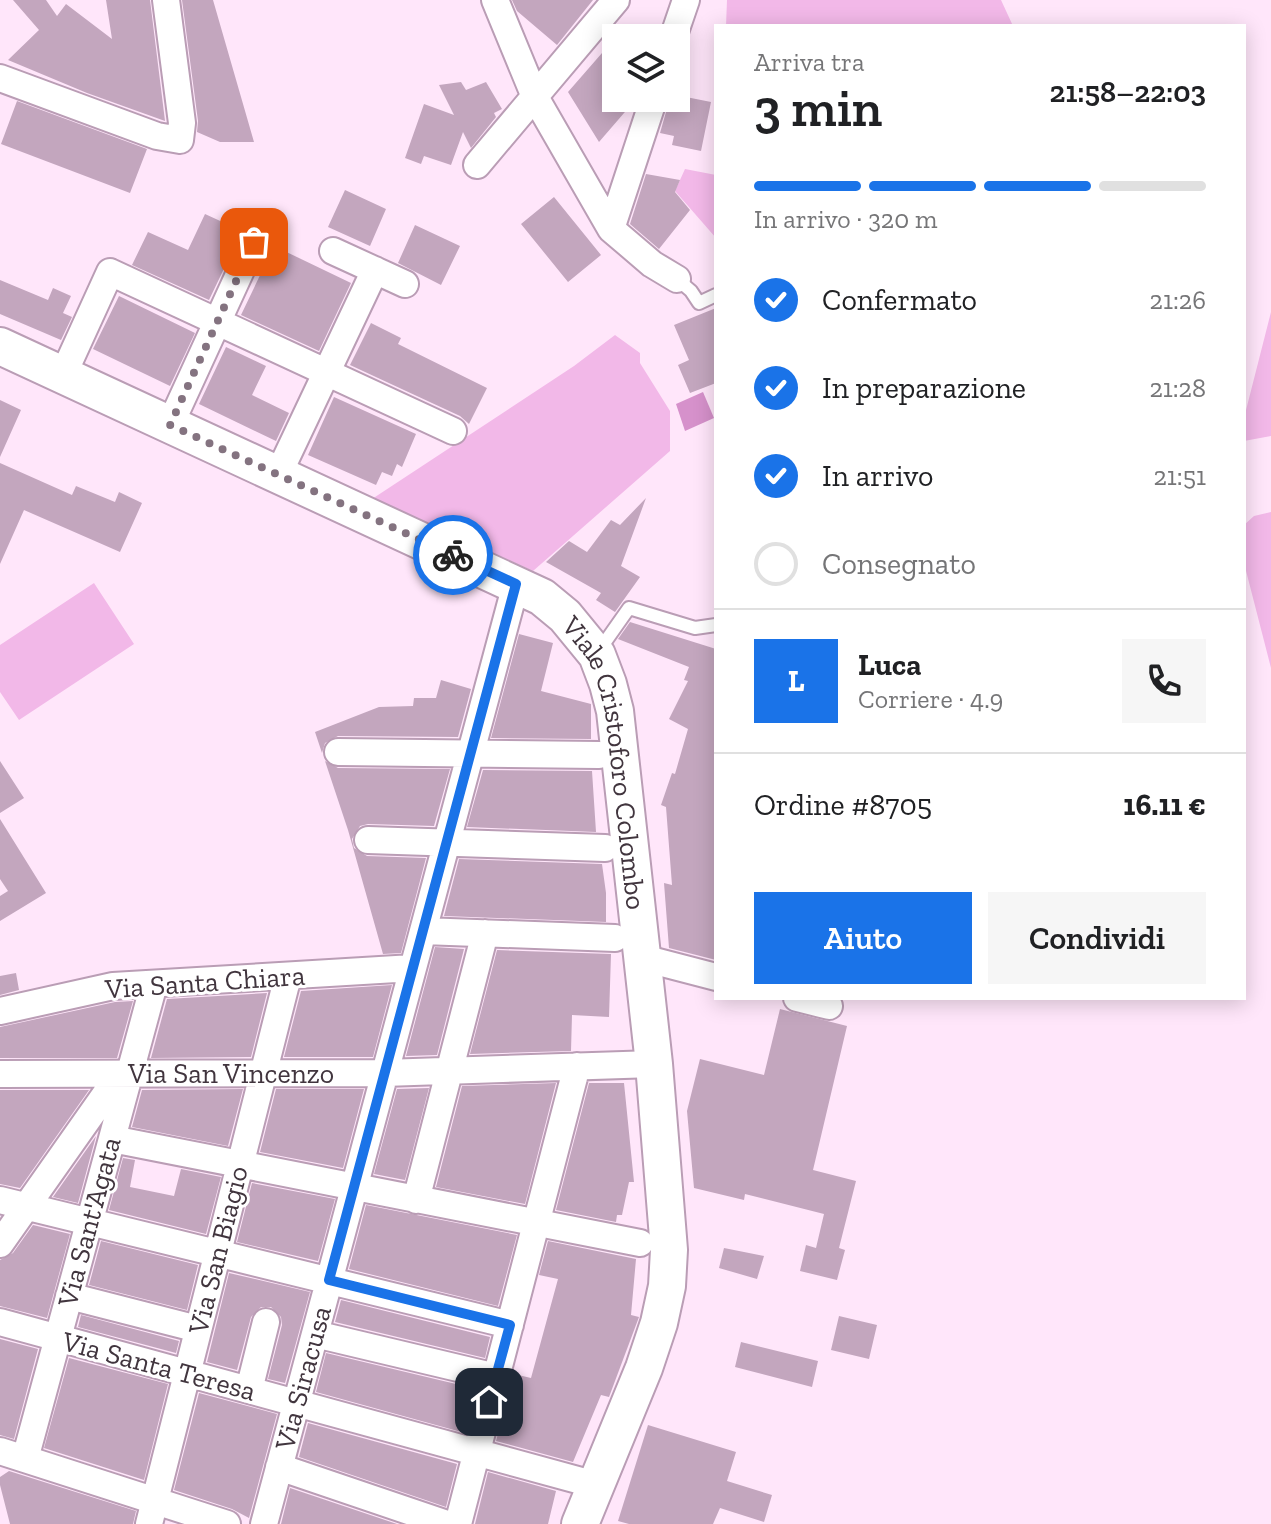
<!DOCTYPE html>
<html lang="it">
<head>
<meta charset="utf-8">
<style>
	body { margin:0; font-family:"Zilla Slab",serif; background:#f6f6f6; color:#202124; height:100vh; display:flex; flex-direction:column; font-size:30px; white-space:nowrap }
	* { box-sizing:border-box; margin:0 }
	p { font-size:26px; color:#757577 }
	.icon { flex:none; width:44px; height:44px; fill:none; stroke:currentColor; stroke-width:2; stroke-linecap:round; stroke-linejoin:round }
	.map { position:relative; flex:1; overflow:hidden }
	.side { position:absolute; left:714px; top:24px; width:532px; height:976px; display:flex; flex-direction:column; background:#fff; border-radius:0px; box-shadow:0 4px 20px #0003 }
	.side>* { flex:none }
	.tools { position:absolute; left:602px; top:24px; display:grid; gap:16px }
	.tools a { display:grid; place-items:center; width:88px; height:88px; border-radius:0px; background:#fff; box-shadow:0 4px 20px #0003; font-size:40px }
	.pin { position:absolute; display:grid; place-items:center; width:68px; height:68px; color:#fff; margin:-34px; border-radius:16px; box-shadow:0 4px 12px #0006 }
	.courier { position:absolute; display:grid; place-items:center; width:80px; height:80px; margin:-40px; border:6px solid #1a73e8; border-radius:50%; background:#fff; color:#222; box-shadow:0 2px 10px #0007 }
	.summary em { font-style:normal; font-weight:600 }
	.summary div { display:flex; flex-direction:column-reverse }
	.summary { display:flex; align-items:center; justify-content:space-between; height:136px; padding:0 40px }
	h1 { font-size:52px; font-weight:600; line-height:60px }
	.bar { display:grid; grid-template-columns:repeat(4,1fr); gap:12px 8px; align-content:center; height:96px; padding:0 40px }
	.bar i { height:10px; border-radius:6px; background:#e0e0e0 }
	.bar .active { background:#1a73e8 }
	.bar p { grid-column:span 4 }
	.line { display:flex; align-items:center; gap:20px; padding:0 40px; border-top:2px solid #e0e0e0 }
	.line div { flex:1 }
	.round { display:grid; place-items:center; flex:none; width:84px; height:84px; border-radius:0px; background:#f6f6f6 }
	ol { padding:0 40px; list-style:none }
	li { display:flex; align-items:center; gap:24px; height:88px }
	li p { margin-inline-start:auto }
	li .icon { padding:8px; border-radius:50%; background:#1a73e8; color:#fff; stroke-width:4 }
	li:last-child { color:#757577 }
	li i { width:44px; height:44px; border:4px solid #e0e0e0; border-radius:50% }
	.cta { display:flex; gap:16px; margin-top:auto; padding:16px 40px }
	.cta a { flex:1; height:92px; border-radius:0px; background:#1a73e8; color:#fff; font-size:32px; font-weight:600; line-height:92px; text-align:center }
	.cta a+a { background:#f6f6f6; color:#202124 }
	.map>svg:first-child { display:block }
	.green { fill:#f2b8e8 }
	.water { fill:#d691cb }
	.building { fill:#c3a6be }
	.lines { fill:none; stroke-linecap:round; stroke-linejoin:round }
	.lane-casing { stroke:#ba9db5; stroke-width:16 }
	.street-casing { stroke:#ba9db5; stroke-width:30 }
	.secondary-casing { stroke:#ba9db5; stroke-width:40 }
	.lane { stroke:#fff; stroke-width:12 }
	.street { stroke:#fff; stroke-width:26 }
	.secondary { stroke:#fff; stroke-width:36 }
	.done { stroke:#847380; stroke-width:8; stroke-dasharray:0 14.4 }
	.route { stroke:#1a73e8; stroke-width:10 }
	.labels { text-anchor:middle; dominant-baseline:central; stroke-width:6; stroke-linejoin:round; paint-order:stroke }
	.street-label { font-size:28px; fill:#41353e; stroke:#fff }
</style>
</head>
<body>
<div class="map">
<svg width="1271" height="1524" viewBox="0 0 1271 1524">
	<rect width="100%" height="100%" fill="#ffe6fa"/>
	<path class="green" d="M727,0H1001L1013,26H726Z
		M685,169L716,175V238L675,191Z
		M1271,312V436L1244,441V418Z
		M615,335L640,353V363L670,411V451L533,571L372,499L574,366Z
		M1271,512V668L1244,563V525L1254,516Z
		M94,583L134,644L19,720L0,692V645Z"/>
	<path class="water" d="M703,392L714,418L685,431L676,404Z"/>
	<path class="building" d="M13,0H46L57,16L66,4L112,39L106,0H150L165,121L87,93L8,60L39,30Z
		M182,0H213L254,142H220L197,132L198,121Z
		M512,0H593L557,45L517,11Z
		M602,53L616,66V98H637L599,142L568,92Z
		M461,82L466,90L486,82L502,109L494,113L496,117L471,148L463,132L451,165L424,156L421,164L405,158L424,104L454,115L439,85Z
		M676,95L711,102L701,151L672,145L674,136L660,133L670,98H676Z
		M17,101L147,149L130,193L1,144Z
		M646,174L680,180L675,192L690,210L659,249L630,224Z
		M345,190L386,209L370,246L328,227Z
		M554,197L601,255L568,282L521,224Z
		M205,214L242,231L209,300L132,265L148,232L188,250Z
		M415,225L460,246L441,285L398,263Z
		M274,246L351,283L319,351L241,315Z
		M0,280L48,300L53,288L71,296L63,313L72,317L61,340L0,314Z
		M119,296L195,333L170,386L93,349Z
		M716,308V383L690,393L678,365L689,360L674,325Z
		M371,323L401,338L398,344L487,388L469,424L460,416L350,365Z
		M226,347L266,366L252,395L289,413L276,441L199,404Z
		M334,397L416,434L402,467L397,464L392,476L382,472L376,485L308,455Z
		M0,400L21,410L0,457Z
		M0,463L72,495L76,486L115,502L119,492L142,503L120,552L24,510L0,564Z
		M646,498L621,566L640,577L615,612L596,600L601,593L546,562L569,541L587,552L611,520L620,525Z
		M630,622L716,649V960L669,948L664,883L672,885L666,807L661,805L672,773L675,774L688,729L669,719L688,681L684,680L689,667L618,639Z
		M519,634L553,643L541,691L591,704V739L491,738Z
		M441,680L471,689L458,737L338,736L325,743L322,753L315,732L379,707L413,706L414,698H436Z
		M0,761L24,798L0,813Z
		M325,761L338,768L450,769L434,826L368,824L360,826L352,839L354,848L367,856L426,858L401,953L383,954L348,830Z
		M483,770L592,771L596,832L467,827Z
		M0,819L46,893L0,921V896L8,891L0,879Z
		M459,859L602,864L606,893V922L444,916Z
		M435,947L464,949L437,1055L406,1056Z
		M497,950L611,954L609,1017L572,1015L571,1051L470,1054Z
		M16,973L19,990L0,995V976Z
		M392,985L373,1057H284L301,991Z
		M267,993L251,1057L151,1058L167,999Z
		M133,1001L117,1058H0V1027L115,1002Z
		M780,1009L847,1026L813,1170L856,1181L839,1248L845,1250L837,1280L800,1271L806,1245L816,1248L824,1214L745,1194L744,1200L694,1188L687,1111L700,1059L764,1075Z
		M556,1083L525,1204L436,1187L462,1086Z
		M589,1083H624L634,1182H629L622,1215H617L616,1222L556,1210Z
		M429,1088L405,1180L374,1174L397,1089Z
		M243,1089L228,1146L132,1127L142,1090Z
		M276,1089H364L343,1168L260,1152Z
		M0,1090H89L20,1188L0,1184Z
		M96,1136L78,1203L53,1197Z
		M123,1158L135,1160L130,1187L174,1196L181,1169L221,1177L206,1234L109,1210Z
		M252,1183L335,1199L318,1261L237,1242Z
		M366,1205L517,1235L498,1306L349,1269Z
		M33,1225L70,1234L47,1318L0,1306V1260L13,1253Z
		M101,1241L198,1265L187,1310L89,1285Z
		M548,1241L636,1259L631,1315L639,1317L609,1397L601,1395L573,1462L496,1441L514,1374L531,1378L558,1279L539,1275Z
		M724,1248L764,1256L757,1279L719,1268Z
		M229,1273L310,1292L285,1383L268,1379L282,1325L281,1317L271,1307H261L251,1317L237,1370L207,1362Z
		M341,1300L490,1337L485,1358L335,1322Z
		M81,1315L179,1341L176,1353L78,1327Z
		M839,1316L877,1325L869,1359L831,1350Z
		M0,1339L38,1349L14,1439L0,1435Z
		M741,1342L818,1361L812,1387L735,1367Z
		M326,1353L477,1389L465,1433L316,1392Z
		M69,1358L168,1384L144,1480L44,1448Z
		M199,1393L277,1414L249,1518L232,1509L174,1490Z
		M308,1423L457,1464L446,1507L299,1457Z
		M648,1425L736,1452L727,1481L772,1495L764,1522L720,1508L713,1524H629L618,1521Z
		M9,1471L136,1511L133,1524H10L0,1485V1477Z
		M488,1472L556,1491L548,1524H475Z
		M290,1488L397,1524H281Z"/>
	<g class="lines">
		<g class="lane-casing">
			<path id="lane" d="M677,279L691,291L699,303L716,295
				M598,652L629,608L695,628L716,625"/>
		</g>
		<g class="street-casing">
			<path id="street" d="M495,0L535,97L611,229L652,264L677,279
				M673,38L686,0
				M0,78L157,136L180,140L182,123L166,0
				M477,165L616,0
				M611,229L654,98
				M333,251L405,284
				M63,375L110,272L453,431
				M170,425L254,242
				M278,475L375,270
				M338,752L599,755
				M368,840L605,848
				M423,931L615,938
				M643,958L716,977
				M797,998L829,1006
				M0,1011L113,986L413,968
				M0,1074L384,1073L654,1064
				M112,1139L640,1243
				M0,1200L510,1325
				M416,1200L485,933
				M0,1244L112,1085L130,1073
				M69,1296L198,1329
				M0,1322L596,1485
				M315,1334L496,1377
				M249,1390L266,1322
				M0,1451L227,1524
				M25,1459L154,984
				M279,1467L447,1524
				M149,1524L288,976
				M264,1524L516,584
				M458,1524L577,1066"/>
		</g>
		<g class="secondary-casing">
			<g id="secondary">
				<path id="s1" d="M0,346L542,597L565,616L597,655L608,684L615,711L654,1064L669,1250L667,1286L659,1323L644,1368L580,1524"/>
			</g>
		</g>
		<use href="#lane" class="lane"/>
		<use href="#street" class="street"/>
		<use href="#secondary" class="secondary"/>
	</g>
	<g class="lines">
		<path class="done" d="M254,242L170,425L453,555"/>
		<path class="route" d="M453,555L516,584L329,1280L510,1325L489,1402"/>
	</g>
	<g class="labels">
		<g class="street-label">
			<text stroke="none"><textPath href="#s1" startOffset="784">Viale Cristoforo Colombo</textPath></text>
			<text transform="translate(205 982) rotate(-4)">Via Santa Chiara</text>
			<text x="231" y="1073">Via San Vincenzo</text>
			<text transform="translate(89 1222) rotate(-75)">Via Sant'Agata</text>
			<text transform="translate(218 1250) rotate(-76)">Via San Biagio</text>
			<text transform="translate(159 1366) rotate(15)">Via Santa Teresa</text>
			<text transform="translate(303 1378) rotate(-75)">Via Siracusa</text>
		</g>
	</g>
</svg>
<div class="tools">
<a><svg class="icon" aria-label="layers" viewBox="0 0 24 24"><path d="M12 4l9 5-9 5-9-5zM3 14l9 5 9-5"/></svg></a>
</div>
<div class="pin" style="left:254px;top:242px;background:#ea580c"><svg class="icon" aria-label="bag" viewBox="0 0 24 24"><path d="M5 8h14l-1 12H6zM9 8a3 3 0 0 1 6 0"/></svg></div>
<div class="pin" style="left:489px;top:1402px;background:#1f2937"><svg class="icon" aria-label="home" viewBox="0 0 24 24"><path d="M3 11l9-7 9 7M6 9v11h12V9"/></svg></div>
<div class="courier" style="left:453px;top:555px"><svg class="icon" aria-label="bike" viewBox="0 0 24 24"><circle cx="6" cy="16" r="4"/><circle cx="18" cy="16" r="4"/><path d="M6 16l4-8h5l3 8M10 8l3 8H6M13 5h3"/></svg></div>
<section class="side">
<div class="summary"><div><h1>3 min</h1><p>Arriva tra</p></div><em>21:58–22:03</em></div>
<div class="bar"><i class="active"></i><i class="active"></i><i class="active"></i><i></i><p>In arrivo · 320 m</p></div>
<ol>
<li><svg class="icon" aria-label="check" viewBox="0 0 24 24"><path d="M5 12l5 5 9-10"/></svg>Confermato<p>21:26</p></li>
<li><svg class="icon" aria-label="check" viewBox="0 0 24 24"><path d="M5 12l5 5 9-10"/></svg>In preparazione<p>21:28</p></li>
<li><svg class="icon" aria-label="check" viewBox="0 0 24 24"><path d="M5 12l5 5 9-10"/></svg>In arrivo<p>21:51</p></li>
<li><i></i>Consegnato</li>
</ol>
<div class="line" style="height:144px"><b class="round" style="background:#1a73e8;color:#fff">L</b><div><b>Luca</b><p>Corriere · 4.9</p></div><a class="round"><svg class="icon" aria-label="phone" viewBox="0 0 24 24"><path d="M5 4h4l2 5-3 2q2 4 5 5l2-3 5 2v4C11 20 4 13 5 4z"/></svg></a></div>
<div class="line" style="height:104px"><div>Ordine #8705</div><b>16.11 €</b></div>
<div class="cta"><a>Aiuto</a><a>Condividi</a></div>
</section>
</div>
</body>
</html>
